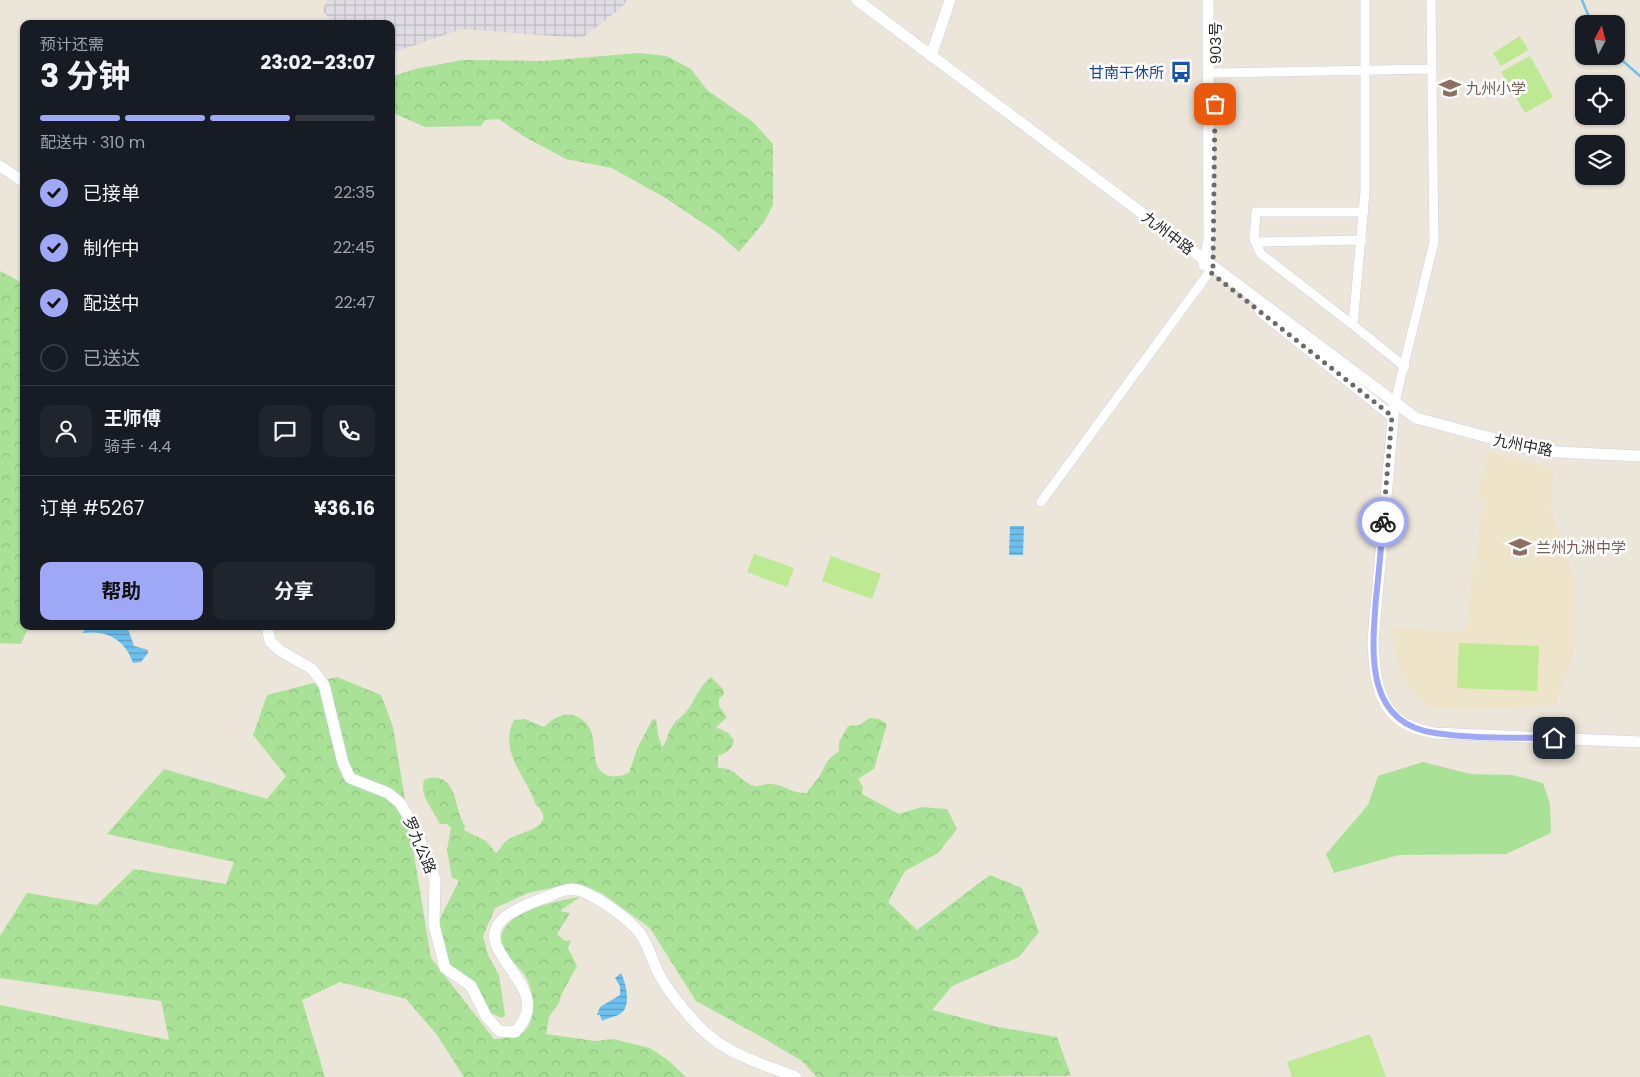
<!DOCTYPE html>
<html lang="zh">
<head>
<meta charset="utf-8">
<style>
	body { margin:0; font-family:Poppins,"Noto Sans SC",sans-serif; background:#20242c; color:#f1f3f6; height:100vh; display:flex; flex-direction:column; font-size:19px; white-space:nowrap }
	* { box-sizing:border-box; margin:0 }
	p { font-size:16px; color:#9ea1a6 }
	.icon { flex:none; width:28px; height:28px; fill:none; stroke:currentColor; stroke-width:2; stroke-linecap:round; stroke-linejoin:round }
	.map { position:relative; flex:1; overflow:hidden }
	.panel { position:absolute; left:20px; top:20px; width:375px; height:610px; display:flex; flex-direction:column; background:#171b24; border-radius:10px; box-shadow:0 1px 4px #0004 }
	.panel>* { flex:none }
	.needle { width:32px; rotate:7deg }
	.tools { position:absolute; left:1575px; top:15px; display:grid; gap:10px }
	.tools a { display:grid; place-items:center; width:50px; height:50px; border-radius:10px; background:#171b24; box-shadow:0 1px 4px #0004; font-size:25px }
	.pin { position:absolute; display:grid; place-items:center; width:42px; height:42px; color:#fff; margin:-21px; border-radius:10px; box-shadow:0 2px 8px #0006 }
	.courier { position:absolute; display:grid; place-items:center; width:50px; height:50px; margin:-25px; border:4px solid #9fa8f7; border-radius:50%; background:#fff; color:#222; box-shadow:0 1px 6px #0007 }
	.headline em { font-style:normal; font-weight:700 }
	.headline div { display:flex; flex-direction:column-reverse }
	.headline { display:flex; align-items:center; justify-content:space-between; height:85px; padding:0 20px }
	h1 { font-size:32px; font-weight:700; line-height:38px }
	.bar { display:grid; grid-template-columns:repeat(4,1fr); gap:8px 5px; align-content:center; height:60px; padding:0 20px }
	.bar i { height:6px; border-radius:4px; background:#363941 }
	.bar .active { background:#9fa8f7 }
	.bar p { grid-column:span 4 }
	.line { display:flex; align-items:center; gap:12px; padding:0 20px; border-top:1px solid #363941 }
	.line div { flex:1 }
	.round { display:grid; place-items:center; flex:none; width:52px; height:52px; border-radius:10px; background:#20242c }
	ol { padding:0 20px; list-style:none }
	li { display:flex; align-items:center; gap:15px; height:55px }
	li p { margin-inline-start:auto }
	li .icon { padding:5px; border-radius:50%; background:#9fa8f7; color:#111; stroke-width:4 }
	li:last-child { color:#9ea1a6 }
	li i { width:28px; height:28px; border:2px solid #363941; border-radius:50% }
	.action { display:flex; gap:10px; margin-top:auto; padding:10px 20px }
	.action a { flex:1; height:58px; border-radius:10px; background:#9fa8f7; color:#111; font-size:20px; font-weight:700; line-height:58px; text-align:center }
	.action a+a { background:#20242c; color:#f1f3f6 }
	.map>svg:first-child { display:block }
	.industrial { fill:url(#industrial-grid) }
	.education { fill:#ede4c9 }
	.grass { fill:#a9e196 }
	.forest { fill:url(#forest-crowns) }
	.pitch { fill:#bce992 }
	.water { fill:url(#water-rules) }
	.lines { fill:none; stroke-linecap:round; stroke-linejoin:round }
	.stream { stroke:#6dc0ed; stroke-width:2.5 }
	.minor-casing { stroke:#cfd1e1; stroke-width:10 }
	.tertiary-casing { stroke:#cfd1e1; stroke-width:12 }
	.minor { stroke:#fff; stroke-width:9 }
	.tertiary { stroke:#fff; stroke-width:11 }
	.done { stroke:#6c6a66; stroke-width:5; stroke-dasharray:0 9 }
	.route { stroke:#9fa8f7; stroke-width:6 }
	.labels { text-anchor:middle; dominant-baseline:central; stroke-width:5; stroke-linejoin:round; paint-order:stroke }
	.street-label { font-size:15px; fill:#282828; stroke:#fff }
	.transit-label { font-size:15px; fill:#164399; stroke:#fff; text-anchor:end }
	.education-label { font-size:15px; fill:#785e54; stroke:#fff; text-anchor:start }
</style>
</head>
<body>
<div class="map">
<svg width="1640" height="1077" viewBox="0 0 1640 1077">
	<defs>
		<pattern id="industrial-grid" width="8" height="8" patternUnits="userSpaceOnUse" patternTransform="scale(1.25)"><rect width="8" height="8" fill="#dedbe3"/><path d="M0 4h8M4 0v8" fill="none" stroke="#bebcc3"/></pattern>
		<pattern id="forest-crowns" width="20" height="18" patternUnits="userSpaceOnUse" patternTransform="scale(1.25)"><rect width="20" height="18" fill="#a9e196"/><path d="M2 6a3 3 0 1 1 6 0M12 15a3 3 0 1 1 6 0" fill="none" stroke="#91c181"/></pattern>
		<pattern id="water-rules" width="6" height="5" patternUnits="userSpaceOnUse" patternTransform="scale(1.25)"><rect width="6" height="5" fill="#6dc0ed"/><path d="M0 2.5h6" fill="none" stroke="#5a9cc0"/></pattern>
	</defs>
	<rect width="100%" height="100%" fill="#ebe5da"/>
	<path class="industrial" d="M327,0H627L621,8L582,38L462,29L391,53V24H333L323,11Z"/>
	<path class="education" d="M1488,451L1553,468L1551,511L1575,582L1573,655L1555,705L1459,709L1428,707L1406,684L1398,668L1392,627L1465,632L1484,499L1477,498Z"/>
	<path class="grass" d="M1423,762L1470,774L1512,775L1543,783L1550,804L1551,833L1506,854L1399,855L1334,873L1326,854L1368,805L1378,776Z"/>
	<path class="forest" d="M639,53L667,56L691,69L707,90L753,122L773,144V205L764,222L739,252L718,233L667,199L612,168L566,159L523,136L499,119L485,120L481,126L425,127L391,112V77L415,69L462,60L544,61Z
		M0,271L24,284V626H29L21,644L0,643Z
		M337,677L381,695L393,727L431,958L494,1039C502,1038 513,1038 520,1034C537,1026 534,996 528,981C522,968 506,958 502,943C495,913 559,900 580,897L560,911L570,913L557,934L565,941L571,940L568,948L577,966L561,995L559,1003L549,1017L546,1034L595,1041L613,1039L650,1048L669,1061L686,1077H464L437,1035L406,999L340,982L302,1000L325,1077H0V1005L169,1040L161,1001L0,978V936L27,893L97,905L134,869L226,884L234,862L107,834L164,769L267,799L286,776L253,735L267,695Z
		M711,677L723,689L724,694L719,699V706L727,717L716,727L728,733L734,740C732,750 726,753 718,756V768C735,768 736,776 749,784C758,789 763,783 772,784C784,785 793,794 807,793C810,787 815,783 819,777C828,762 824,762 839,751V742L848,726L860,725L869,718L879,719L887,724L874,769L858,779L863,787L862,794L899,814L921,807L947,809L957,829L938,853L905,871L888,902L917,930L990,875L1022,888L1039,932L1019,957L952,986L932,1010L998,1027L1057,1037L1071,1076L817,1077L802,1061L758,1035L696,1001L650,928L603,894L585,886L565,885L528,893L495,908L483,936L488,955L499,975L505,1015L502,1018L491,1013L481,996L448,967L439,921L459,880L452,878L447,850L451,828L447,824H440C434,811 417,793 425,779C459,770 453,809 465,826L464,830L486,841L496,853C501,849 502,844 506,841C516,832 561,828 536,805C526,775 498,752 514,720L525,719L544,727C551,720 561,713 572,715C605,724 586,761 603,773C611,779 621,776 629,773L637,749L652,720L656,719L658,735L662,747C667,742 667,736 670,730C674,722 680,718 686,712C695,701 699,686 711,677Z"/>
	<path class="pitch" d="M1520,36L1528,50L1501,66L1493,53Z
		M1530,56L1553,97L1525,113L1501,72Z
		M754,554L794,568L787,587L747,572Z
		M831,556L881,574L872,599L822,581Z
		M1459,643L1539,646L1537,691L1457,688Z
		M1370,1034L1386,1077H1292L1287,1062Z"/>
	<path class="water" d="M1010,526H1024L1023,555H1009Z
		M88,626H127L134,646L148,650V653L141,662L133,663C125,639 107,630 82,633Z
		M621,973C626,983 632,1007 620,1014C617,1016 605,1019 602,1021L600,1015H597L600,1007L620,995V986L615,978Z"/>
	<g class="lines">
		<path class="stream" d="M1582,0L1592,24
			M1616,55L1640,76"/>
		<g class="minor-casing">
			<path id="minor" d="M1365,0V192L1353,325L1405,367
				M1215,73L1432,69
				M1255,242L1362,240
				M1353,325L1261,254L1254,239L1256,212H1364
				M1395,402L1434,242L1431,0
				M1041,502L1213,267"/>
		</g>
		<g class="tertiary-casing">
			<path id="tertiary" d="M857,0L1416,418L1528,448L1556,452L1640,456
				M931,56L950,0
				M0,166L24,182
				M1204,265L1209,239L1208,0
				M1260,311L1392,416
				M1394,408L1373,640C1374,670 1376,710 1408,725C1416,729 1426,731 1434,733L1640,742
				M267,626L270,641L279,650L312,669L324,685L343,763L350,778L388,793L400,803L414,826L435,879L434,925L445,968L471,986L486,1016L499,1031L515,1032C560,987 467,952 503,919C514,909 531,903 544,898C552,895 563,889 572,889C590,890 631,920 641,935C649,947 653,963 660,976C670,994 695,1025 711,1037C735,1057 768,1066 796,1077"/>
		</g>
		<use href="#minor" class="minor"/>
		<use href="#tertiary" class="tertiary"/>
	</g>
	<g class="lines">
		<path class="done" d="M1215,104L1213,267L1210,272L1392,416L1383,522"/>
		<path class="route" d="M1383,522C1381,547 1379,573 1376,598C1372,652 1364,723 1435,733C1474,739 1515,737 1554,738"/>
	</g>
	<defs>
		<g id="bus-bare" transform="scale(1.725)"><path d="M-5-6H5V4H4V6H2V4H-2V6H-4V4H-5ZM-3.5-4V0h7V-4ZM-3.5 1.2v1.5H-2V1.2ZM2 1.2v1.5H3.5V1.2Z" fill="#1a4fb4" stroke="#fff" stroke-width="2.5" paint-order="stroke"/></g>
		<g id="school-bare" transform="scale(1.725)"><path d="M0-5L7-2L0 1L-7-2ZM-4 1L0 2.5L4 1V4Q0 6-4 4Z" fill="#8d6e63" stroke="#fff" stroke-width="2.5" paint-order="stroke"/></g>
	</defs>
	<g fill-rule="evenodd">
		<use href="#bus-bare" x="1181" y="72"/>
		<use href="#school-bare" x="1450" y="88"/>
		<use href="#school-bare" x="1520" y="547"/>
	</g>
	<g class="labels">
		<g class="street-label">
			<text transform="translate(1215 43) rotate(-90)">903号</text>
			<text transform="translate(1168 233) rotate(37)">九州中路</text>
			<text transform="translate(1523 445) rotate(11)">九州中路</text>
			<text transform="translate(420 845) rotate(67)">罗九公路</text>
		</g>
		<g class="transit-label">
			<text x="1164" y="72">甘南干休所</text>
		</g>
		<g class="education-label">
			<text x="1466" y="88">九州小学</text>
			<text x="1536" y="547">兰州九洲中学</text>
		</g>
	</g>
</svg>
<div class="tools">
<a><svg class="needle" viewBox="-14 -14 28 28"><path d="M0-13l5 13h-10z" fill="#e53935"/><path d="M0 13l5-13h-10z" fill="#9ea1a6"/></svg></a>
<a><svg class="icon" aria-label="locate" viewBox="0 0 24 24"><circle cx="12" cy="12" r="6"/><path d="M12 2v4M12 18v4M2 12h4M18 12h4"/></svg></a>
<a><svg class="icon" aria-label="layers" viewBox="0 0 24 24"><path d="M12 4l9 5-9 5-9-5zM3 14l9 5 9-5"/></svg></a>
</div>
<div class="pin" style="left:1215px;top:104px;background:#ea580c"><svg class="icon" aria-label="bag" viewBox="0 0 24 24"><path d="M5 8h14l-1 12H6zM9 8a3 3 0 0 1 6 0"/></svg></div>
<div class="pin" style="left:1554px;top:738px;background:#1f2937"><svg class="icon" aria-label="home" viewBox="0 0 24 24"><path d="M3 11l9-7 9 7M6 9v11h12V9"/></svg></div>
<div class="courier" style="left:1383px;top:522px"><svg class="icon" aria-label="bike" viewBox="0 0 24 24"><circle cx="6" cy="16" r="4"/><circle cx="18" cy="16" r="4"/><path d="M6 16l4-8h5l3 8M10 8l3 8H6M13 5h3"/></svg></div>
<section class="panel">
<div class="headline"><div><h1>3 分钟</h1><p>预计还需</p></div><em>23:02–23:07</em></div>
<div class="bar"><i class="active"></i><i class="active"></i><i class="active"></i><i></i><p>配送中 · 310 m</p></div>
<ol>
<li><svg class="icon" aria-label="check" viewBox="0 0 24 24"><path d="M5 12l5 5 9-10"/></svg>已接单<p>22:35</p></li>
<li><svg class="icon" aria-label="check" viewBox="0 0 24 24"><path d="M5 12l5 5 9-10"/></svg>制作中<p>22:45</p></li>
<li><svg class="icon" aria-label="check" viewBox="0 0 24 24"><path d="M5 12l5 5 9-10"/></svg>配送中<p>22:47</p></li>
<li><i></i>已送达</li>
</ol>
<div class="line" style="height:90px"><a class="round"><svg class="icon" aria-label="person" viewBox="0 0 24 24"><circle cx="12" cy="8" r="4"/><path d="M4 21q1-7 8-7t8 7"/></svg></a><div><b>王师傅</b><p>骑手 · 4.4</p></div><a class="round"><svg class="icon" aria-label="chat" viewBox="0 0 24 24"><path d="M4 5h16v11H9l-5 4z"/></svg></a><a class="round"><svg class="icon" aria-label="phone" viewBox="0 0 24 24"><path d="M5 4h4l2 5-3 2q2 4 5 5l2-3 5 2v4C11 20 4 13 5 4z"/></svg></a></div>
<div class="line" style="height:65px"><div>订单 #5267</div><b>¥36.16</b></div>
<div class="action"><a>帮助</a><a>分享</a></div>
</section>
</div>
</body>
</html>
